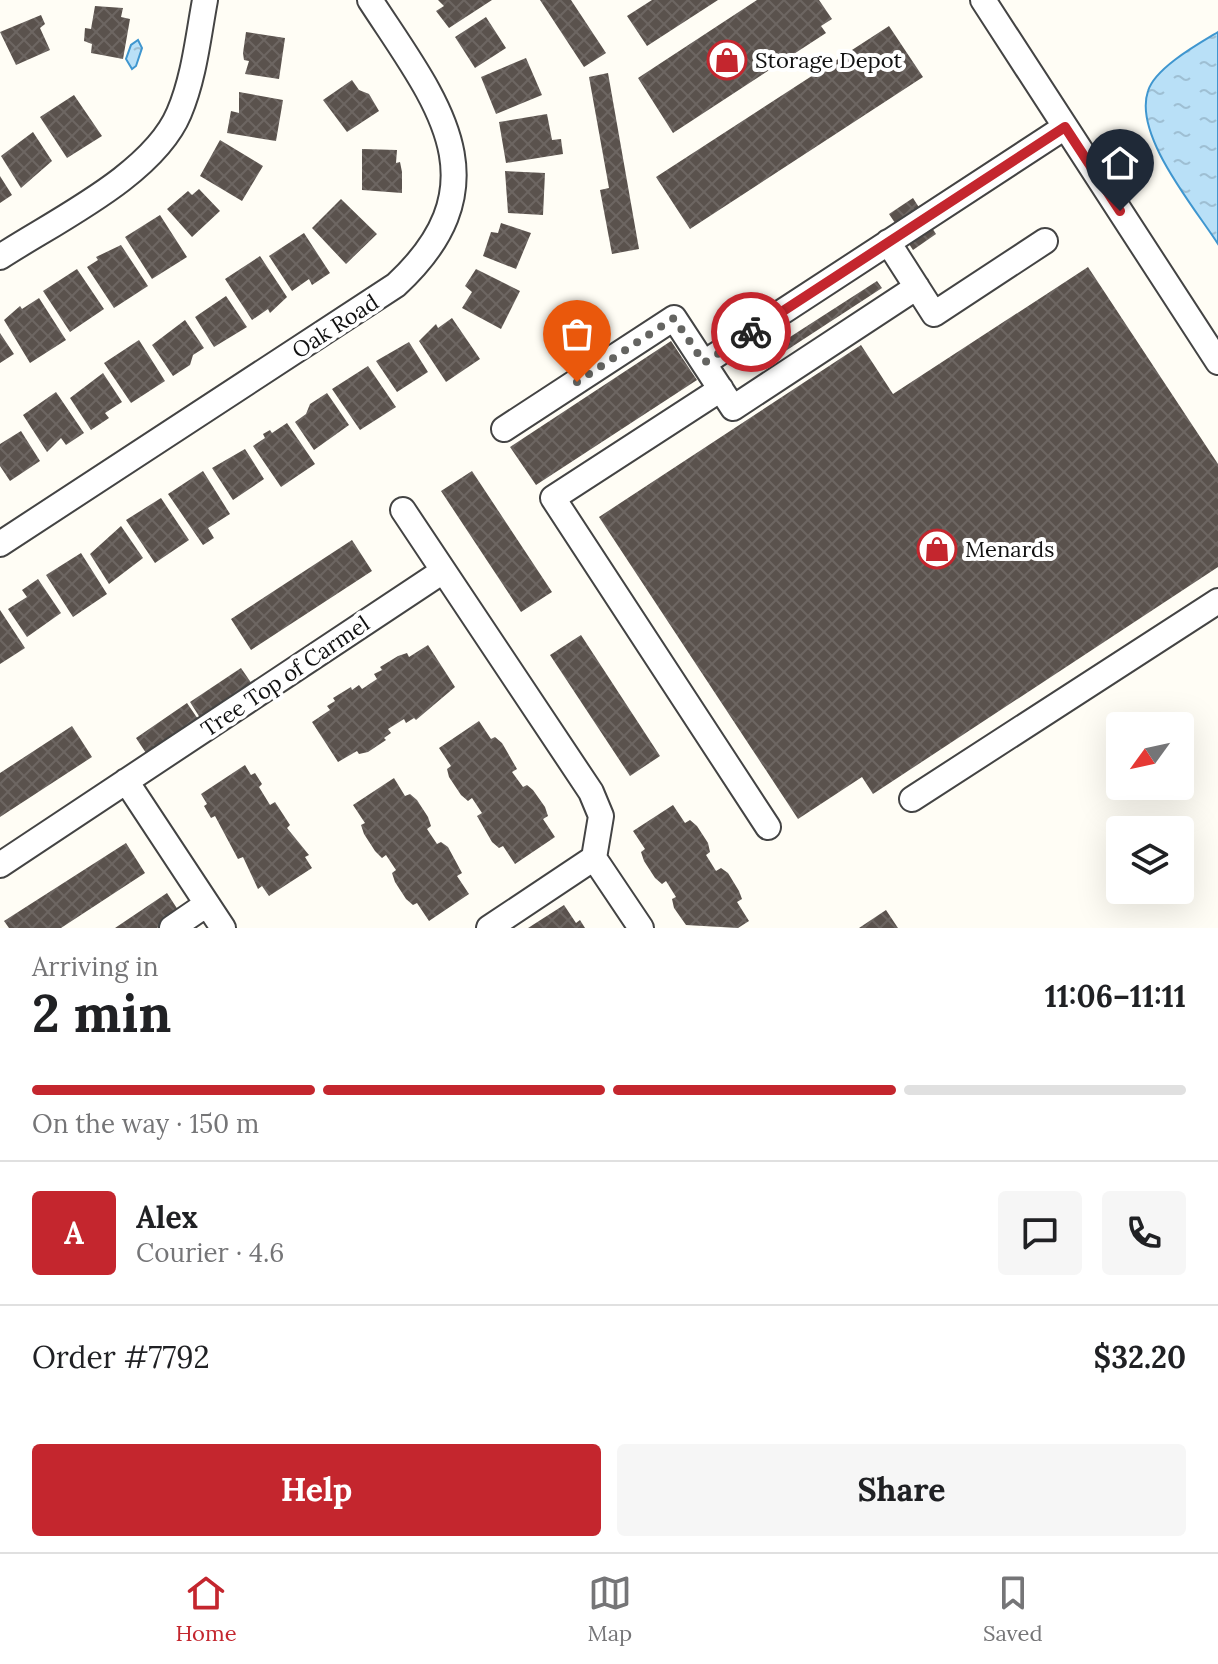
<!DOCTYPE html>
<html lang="en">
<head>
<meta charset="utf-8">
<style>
	body { margin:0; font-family:Lora,serif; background:#f6f6f6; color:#202124; height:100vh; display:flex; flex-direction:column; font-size:30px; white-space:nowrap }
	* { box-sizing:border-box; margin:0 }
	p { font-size:26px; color:#757577 }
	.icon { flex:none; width:44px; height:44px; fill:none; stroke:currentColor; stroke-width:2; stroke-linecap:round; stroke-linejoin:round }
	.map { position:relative; height:928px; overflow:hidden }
	.side { display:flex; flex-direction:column; background:#fff; flex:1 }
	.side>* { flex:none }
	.needle { width:52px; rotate:237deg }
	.tools { position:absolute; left:1106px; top:712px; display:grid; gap:16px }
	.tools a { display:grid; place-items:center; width:88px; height:88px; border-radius:8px; background:#fff; box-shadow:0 8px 32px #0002; font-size:40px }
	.pin { position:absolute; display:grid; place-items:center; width:68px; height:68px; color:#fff; margin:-82px -34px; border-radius:50% 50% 50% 0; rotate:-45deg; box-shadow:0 0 8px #0007 }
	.pin .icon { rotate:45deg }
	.courier { position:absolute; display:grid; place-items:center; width:80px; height:80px; margin:-40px; border:6px solid #c4262e; border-radius:50%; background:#fff; color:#222; box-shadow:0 2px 10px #0007 }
	.overview em { font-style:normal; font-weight:800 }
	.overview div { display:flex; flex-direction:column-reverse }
	.overview { display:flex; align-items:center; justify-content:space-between; height:136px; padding:0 32px }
	h1 { font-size:52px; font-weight:800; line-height:60px }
	.bar { display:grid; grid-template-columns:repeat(4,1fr); gap:12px 8px; align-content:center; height:96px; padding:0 32px }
	.bar i { height:10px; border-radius:6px; background:#e0e0e0 }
	.bar .selected { background:#c4262e }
	.bar p { grid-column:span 4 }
	.line { display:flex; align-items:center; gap:20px; padding:0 32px; border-top:2px solid #e0e0e0 }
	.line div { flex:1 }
	.round { display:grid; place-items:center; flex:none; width:84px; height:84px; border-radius:8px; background:#f6f6f6 }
	.button { display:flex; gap:16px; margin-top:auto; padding:16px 32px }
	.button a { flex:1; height:92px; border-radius:8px; background:#c4262e; color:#fff; font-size:32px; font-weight:800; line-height:92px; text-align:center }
	.button a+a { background:#f6f6f6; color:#202124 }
	.dock { display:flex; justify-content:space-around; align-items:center; height:112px; border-top:2px solid #e0e0e0; background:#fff; font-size:22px; color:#757577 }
	.dock a { display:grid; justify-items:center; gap:4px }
	.dock .selected { color:#c4262e }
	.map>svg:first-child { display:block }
	.water { fill:url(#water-ripples); stroke:#3f96cf; stroke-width:2 }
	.building { fill:url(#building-cross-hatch) }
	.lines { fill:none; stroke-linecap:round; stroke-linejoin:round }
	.minor-casing { stroke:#444; stroke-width:28 }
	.minor { stroke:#fff; stroke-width:24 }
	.done { stroke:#646461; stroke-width:8; stroke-dasharray:0 14.4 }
	.route { stroke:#c4262e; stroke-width:10 }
	.labels { text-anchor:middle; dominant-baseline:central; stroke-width:8; stroke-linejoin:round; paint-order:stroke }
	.poi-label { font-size:22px; fill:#111; stroke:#fff; text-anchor:start }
	.street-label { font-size:22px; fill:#111; stroke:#fff }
</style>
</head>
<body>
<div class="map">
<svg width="1218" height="928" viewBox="0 0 1218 928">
	<defs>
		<pattern id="water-ripples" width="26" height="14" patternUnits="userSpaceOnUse" patternTransform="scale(2)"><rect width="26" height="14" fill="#b9e0f7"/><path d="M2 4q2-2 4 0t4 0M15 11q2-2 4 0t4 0" fill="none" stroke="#9ebfd3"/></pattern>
		<pattern id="building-cross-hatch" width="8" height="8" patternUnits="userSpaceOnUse" patternTransform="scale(2)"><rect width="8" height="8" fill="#5a524d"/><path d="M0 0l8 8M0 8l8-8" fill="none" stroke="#6d6662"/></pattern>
	</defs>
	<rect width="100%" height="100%" fill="#fffdf5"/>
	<path class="water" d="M1218,32V244C1195,208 1133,135 1148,91C1155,68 1198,44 1218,32Z
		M138,40L142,48L136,66L132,69L126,59L131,45Z"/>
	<path class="building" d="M438,0H492L449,28L436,11L444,6Z
		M540,0H571L606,53L584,67Z
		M652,0H718L647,46L627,16Z
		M757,0H819L832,19L821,26L826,33L673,133L638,78Z
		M95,6L123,8L121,17L130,19L123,59L91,53L92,44L84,41L85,28L91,29Z
		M41,15L45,24L40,28L50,50L16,65L0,32Z
		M486,17L506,48L475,68L455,37Z
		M889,26L923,77L690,229L656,177Z
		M246,32L285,38L279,79L245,74L249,61L244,60L243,53Z
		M526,58L542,95L496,114L481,77Z
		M608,73L639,249L612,254L600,190L609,188L589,77Z
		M352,80L359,90L369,94L379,111L347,132L323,100Z
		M239,92L283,100L276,141L227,133L231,111L239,113Z
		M74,95L102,136L67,158L40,117Z
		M547,114L552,140L561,139L563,154L506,163L499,122Z
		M33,132L52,161L21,188L1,156Z
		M220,140L263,166L242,201L200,176Z
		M362,149L397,150L396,163L400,162L402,172V193L362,190Z
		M505,171L545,173L543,215L508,213Z
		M0,176L12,195L0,203Z
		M199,189L220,211L192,237L167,209L188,191L192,195Z
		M913,198L936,234L913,250L889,214Z
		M341,199L377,234L346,264L312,228Z
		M160,215L187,257L152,279L125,237Z
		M501,223L531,233L516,269L483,256L491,232L498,233Z
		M304,233L330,273L312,285L309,279L292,291L269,256Z
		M121,245L148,286L114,308L87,267L98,260L96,257Z
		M260,256L287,297L270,313L268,309L252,320L225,279Z
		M1088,267L1218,464V567L873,794L862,777L798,819L599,517L861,345L893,394Z
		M77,269L104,309L70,332L43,291Z
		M476,269L520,291L501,329L462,308L472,292L465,286Z
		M877,281L882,288L764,365L759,357Z
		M226,296L247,327L214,347L195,317Z
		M39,298L66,340L30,363L4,320L20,306L22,309Z
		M452,318L480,359L446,382L419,341L436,324L438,328Z
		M185,320L204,348L193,355L190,365L173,376L152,345Z
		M0,333L14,354L0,363Z
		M139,340L165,381L131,403L104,363Z
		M671,341L697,380L536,485L510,447Z
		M409,342L428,372L397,392L376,361Z
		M368,366L396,407L360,430L332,389Z
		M103,373L122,402L105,413L109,418L91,430L70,398Z
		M56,392L84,433L66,445L61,438L47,452L23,415Z
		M327,393L349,425L314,450L295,422L306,414L310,404Z
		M287,423L315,464L281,487L253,446L265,438L263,434L270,430L272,433Z
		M21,431L40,461L10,481L0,466V444Z
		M245,449L264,479L233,500L212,468Z
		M203,471L230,514L208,528L214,538L203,545L168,494Z
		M472,471L552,592L521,612L441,491Z
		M161,498L189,540L155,563L126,520Z
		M121,526L143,558L109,584L90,554Z
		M352,540L372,571L251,650L231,619Z
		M81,553L107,594L73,617L46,575Z
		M38,579L61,613L27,637L8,609L27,597L22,590Z
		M0,610L25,648L0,664Z
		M581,635L660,756L630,776L550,655Z
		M428,645L455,687L416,720L414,718L406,723L404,719L388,729L391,733L384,738L386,740L368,752L359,754L357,751L338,762L312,722L330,710L327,706L335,701L333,698L351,687L352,690L359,685L362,689L377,679L374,674L382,670L380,667L398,656L407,653L409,657Z
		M241,668L254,687L202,721L190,702Z
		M187,703L200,722L148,756L136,738Z
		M479,721L491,739L495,737L502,743L517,769L512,772L523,787L527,785L533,790L545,807L548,816L543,819L555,837L515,864L503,846L499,848L492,842L477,816L482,813L472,798L468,801L461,795L449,777L447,769L451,766L439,748Z
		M72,726L92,757L0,817V773Z
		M245,765L251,775L255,773L262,784L259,787L270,805L275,802L290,825L287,828L309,855L305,857L312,868L269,896L262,886L258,889L243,857L238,859L215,816L211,818L204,806L207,804L201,794Z
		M394,778L405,796L410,794L417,800L428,817L431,826L427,829L437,844L441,842L448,847L462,873L457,876L469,894L429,921L417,903L413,905L406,899L395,882L392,873L396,870L386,855L382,858L375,851L364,834L361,825L365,823L353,805Z
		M673,805L685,823L690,820L697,826L708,843L710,852L706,855L716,871L721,868L728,873L739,891L742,899L737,902L749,921L738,928L686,925L674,908L672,899L676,897L666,881L662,884L655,878L644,861L641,852L645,849L633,831Z
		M126,843L145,873L61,928H9L4,921Z
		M167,893L180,913L157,928H115Z
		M564,905L576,923L580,920L585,928H528Z
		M886,910L898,928H859Z"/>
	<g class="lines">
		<g class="minor-casing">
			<path id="minor" d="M983,0L1218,362
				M888,242L934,314L1045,241
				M0,257C55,221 153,175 179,113C194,78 198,38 205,0
				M704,363L1065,127
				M721,389L553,498L768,827
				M504,429L674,318L733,408L917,287
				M403,510L591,792L601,816L594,858L489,928
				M0,544L396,285C507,182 435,100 370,0
				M126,781L223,928
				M912,799L1218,601
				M594,858L641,928
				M0,865L443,571
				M172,928L207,904"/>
		</g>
		<use href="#minor" class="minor"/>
	</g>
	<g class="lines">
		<path class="done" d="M577,382L674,318L704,363L751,332"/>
		<path class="route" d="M751,332L1065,127L1120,211"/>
	</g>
	<defs>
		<g id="shop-ring" transform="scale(2)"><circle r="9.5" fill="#fff" stroke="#c4262e" stroke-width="1.5"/><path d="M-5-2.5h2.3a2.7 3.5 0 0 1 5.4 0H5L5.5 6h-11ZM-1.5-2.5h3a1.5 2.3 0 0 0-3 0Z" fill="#c4262e"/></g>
	</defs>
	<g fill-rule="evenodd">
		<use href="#shop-ring" x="727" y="60"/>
		<use href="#shop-ring" x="937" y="549"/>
	</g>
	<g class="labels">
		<g class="poi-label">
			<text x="755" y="60">Storage Depot</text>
			<text x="965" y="549">Menards</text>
		</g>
		<g class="street-label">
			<text transform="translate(335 326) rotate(-33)">Oak Road</text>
			<text transform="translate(285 676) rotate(-34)">Tree Top of Carmel</text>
		</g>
	</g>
</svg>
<div class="tools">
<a><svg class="needle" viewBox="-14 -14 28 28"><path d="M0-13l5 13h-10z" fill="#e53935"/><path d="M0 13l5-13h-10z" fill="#757577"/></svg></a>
<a><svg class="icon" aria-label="layers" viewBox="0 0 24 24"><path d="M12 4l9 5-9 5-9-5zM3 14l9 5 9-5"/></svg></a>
</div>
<div class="pin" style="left:577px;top:382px;background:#ea580c"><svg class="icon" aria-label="bag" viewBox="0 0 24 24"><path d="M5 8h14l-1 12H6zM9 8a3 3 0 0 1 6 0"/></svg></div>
<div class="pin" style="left:1120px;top:211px;background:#1f2937"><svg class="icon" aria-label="home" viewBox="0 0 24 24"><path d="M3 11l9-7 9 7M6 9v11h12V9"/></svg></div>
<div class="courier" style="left:751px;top:332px"><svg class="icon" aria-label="bike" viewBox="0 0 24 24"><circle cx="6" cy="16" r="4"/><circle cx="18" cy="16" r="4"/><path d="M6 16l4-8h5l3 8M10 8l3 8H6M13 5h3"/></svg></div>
</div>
<section class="side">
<div class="overview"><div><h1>2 min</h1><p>Arriving in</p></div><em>11:06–11:11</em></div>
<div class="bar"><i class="selected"></i><i class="selected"></i><i class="selected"></i><i></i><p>On the way · 150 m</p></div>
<div class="line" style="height:144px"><b class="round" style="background:#c4262e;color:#fff">A</b><div><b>Alex</b><p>Courier · 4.6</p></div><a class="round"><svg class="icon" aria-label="chat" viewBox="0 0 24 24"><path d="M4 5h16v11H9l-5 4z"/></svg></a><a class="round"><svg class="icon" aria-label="phone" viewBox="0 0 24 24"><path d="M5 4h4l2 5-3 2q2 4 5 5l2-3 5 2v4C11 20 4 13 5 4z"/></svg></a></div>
<div class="line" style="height:104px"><div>Order #7792</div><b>$32.20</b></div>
<div class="button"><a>Help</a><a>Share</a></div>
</section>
<nav class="dock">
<a class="selected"><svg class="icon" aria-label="home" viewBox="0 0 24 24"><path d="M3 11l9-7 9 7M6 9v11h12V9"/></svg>Home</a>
<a><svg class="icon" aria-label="map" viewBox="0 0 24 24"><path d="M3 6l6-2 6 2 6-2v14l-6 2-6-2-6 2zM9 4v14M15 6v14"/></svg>Map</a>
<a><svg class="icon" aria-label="saved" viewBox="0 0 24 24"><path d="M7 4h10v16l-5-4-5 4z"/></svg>Saved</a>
</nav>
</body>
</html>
